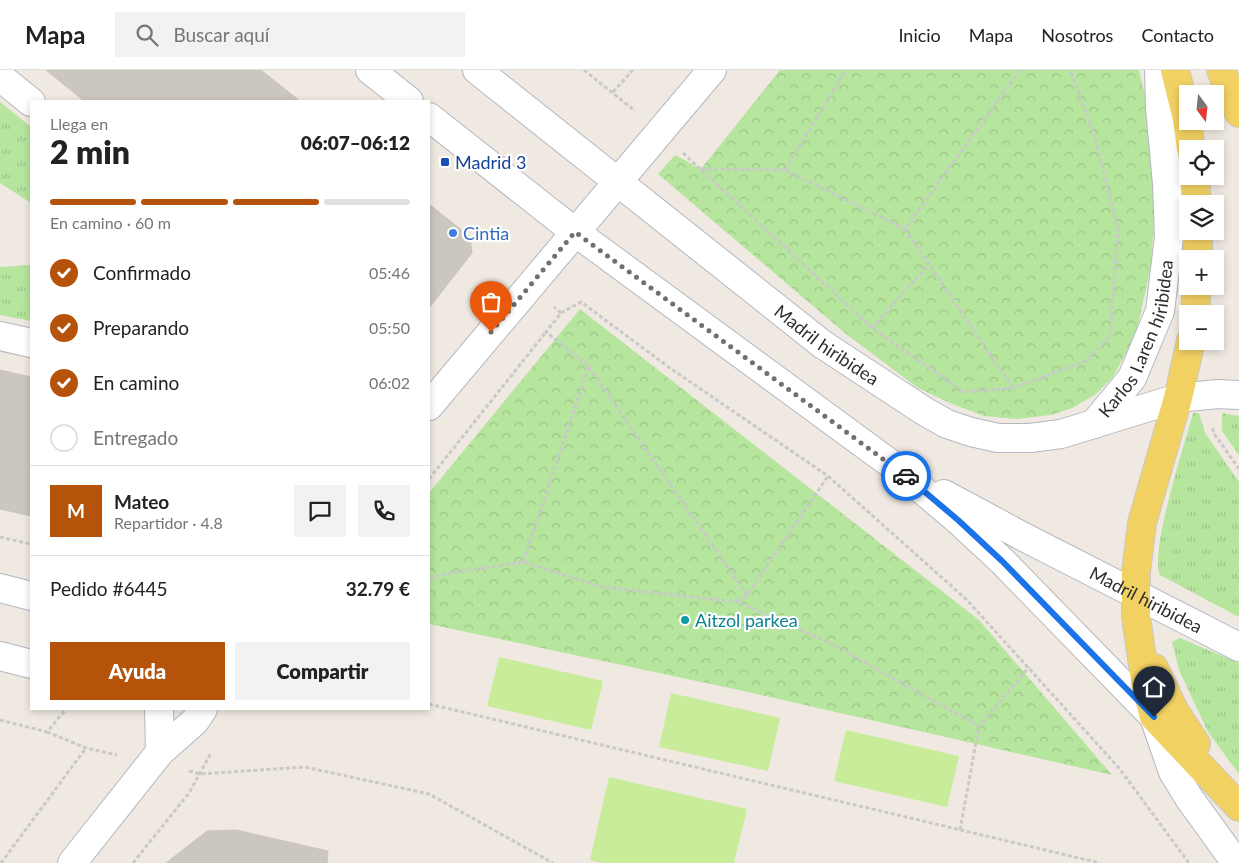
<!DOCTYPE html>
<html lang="es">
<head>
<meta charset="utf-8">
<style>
	body { margin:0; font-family:Lato,sans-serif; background:#f2f2f2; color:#222; height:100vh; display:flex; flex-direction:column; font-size:19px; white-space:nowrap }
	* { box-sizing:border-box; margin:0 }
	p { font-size:16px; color:#767676 }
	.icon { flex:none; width:28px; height:28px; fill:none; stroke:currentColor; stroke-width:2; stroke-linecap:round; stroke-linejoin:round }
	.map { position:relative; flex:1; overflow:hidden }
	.drawer { position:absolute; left:30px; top:30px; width:400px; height:610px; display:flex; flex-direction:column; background:#fff; border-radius:0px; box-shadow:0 2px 8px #0003 }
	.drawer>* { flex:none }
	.needle { width:32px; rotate:165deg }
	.buttons { position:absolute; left:1179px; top:15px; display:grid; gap:10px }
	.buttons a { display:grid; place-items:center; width:45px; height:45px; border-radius:0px; background:#fff; box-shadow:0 2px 8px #0003; font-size:25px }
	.pin { position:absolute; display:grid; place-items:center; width:42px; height:42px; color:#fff; margin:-51px -21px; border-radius:50% 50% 50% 0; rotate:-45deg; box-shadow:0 0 5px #0007 }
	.pin .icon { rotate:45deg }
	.courier { position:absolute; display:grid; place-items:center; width:50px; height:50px; margin:-25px; border:4px solid #1a73e8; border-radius:50%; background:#fff; color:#222; box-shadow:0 1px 6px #0007 }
	.headline em { font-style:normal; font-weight:800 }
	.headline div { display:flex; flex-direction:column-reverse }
	.headline { display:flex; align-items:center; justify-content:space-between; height:85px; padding:0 20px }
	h1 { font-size:32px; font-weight:800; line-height:38px }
	.bar { display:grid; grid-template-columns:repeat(4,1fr); gap:8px 5px; align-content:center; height:60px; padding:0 20px }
	.bar i { height:6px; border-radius:4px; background:#e0e0e0 }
	.bar .active { background:#b45309 }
	.bar p { grid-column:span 4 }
	.line { display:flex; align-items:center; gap:12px; padding:0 20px; border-top:1px solid #e0e0e0 }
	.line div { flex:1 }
	.round { display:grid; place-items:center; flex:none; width:52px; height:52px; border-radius:0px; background:#f2f2f2 }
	ol { padding:0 20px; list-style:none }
	li { display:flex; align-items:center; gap:15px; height:55px }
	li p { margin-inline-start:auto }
	li .icon { padding:5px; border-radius:50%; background:#b45309; color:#fff; stroke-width:4 }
	li:last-child { color:#767676 }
	li i { width:28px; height:28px; border:2px solid #e0e0e0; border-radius:50% }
	.button { display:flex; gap:10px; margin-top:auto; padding:10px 20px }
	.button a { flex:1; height:58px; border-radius:0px; background:#b45309; color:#fff; font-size:20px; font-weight:800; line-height:58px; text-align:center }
	.button a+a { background:#f2f2f2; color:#222 }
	header { display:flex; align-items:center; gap:30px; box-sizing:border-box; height:70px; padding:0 25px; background:#fff; border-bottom:1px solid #e0e0e0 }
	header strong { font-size:24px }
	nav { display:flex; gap:28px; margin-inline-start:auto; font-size:18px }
	.search { width:350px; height:45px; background:#f2f2f2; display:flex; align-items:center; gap:12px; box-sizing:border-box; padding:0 18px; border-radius:0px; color:#767676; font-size:19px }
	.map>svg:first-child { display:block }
	.grass { fill:url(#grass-tufts) }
	.forest { fill:url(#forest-crowns) }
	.pitch { fill:#c9ec9a }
	.building { fill:#cbc7bf; stroke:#cbc5ba }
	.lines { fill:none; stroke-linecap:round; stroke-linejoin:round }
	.street-casing { stroke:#b4b7c1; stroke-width:30 }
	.secondary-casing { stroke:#b4b7c1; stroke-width:30 }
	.primary-casing { stroke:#c9c9c9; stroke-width:30 }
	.path { stroke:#c9c9c9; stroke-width:3; stroke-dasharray:4 2.5; stroke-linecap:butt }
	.street { stroke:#fff; stroke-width:28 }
	.secondary { stroke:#fff; stroke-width:28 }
	.primary { stroke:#f2d163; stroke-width:28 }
	.done { stroke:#726f6d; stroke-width:5; stroke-dasharray:0 9 }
	.route { stroke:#1a73e8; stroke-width:6 }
	.transit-dot { fill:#1a4fb4; stroke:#fff; stroke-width:2 }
	.shop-dot { fill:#3f7fe0; stroke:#fff; stroke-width:2 }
	.culture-dot { fill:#0f9aa8; stroke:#fff; stroke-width:2 }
	.labels { text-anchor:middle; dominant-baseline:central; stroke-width:4.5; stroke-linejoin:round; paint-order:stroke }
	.transit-label { font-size:18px; fill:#164399; stroke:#fff; text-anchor:start }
	.shop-label { font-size:18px; fill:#366cbe; stroke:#fff; text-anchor:start }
	.street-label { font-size:18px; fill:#2e2e2e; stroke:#fff }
	.culture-label { font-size:18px; fill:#0d838f; stroke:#fff; text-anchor:start }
</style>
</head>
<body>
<header>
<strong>Mapa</strong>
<div class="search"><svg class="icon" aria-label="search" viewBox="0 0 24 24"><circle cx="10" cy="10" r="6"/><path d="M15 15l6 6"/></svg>Buscar aquí</div>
<nav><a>Inicio</a><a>Mapa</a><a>Nosotros</a><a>Contacto</a></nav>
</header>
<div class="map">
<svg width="1239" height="793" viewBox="0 0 1239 793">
	<defs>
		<pattern id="grass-tufts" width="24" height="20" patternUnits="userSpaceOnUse" patternTransform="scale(1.25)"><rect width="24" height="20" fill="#b6e59e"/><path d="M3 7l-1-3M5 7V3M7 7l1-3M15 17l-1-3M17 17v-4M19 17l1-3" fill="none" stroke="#9dc588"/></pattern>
		<pattern id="forest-crowns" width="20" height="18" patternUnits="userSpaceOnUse" patternTransform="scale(1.25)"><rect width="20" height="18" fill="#b6e59e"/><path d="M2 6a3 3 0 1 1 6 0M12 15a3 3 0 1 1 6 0" fill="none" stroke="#9dc588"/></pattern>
	</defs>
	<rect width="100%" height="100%" fill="#efe9e1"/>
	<path class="grass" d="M0,32L31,57V133L0,113Z
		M31,195V251L0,245V197Z
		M1193,343H1199L1205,363L1239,412V547L1160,505C1149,483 1185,373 1193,343Z
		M1222,343L1239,346V385L1222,361Z
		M1180,568L1239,593V704L1208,662L1179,600L1172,572Z"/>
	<path class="forest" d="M780,0H1139L1148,38L1154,104V150L1151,196L1136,264L1113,307L1096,324L1072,338L1051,345L1016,349L984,346L950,333L918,318L846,264L658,104L675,85L701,99Z
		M580,239L979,550L1112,705L748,622L429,554V423Z"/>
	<path class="pitch" d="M499,587L603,611L591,660L487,636Z
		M671,623L780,648L768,701L659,677Z
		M846,660L959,686L947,737L834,711Z
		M609,707L747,739L734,793H603L590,790Z"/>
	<path class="building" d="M46,0H261L300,31H84Z
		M429,134L470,167L472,183L429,238Z
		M0,300L31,307V446L0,439Z
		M236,760L328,781L327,793H166L207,761Z"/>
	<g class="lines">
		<g class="street-casing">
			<g id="street">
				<path d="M0,7L31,32"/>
				<path d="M0,266L31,273"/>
				<path d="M429,336L712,0"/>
				<path id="s1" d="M1094,354L1132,308L1160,241L1169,167L1167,114L1160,38L1159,0"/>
				<path d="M0,518L31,526"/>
				<path d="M0,586L31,594"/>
				<path d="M159,639L160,682"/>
				<path d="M72,793L160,682L195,651L203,639"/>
			</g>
		</g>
		<g class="secondary-casing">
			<g id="secondary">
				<path d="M370,0L409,31"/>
				<path id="s2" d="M477,0L822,274L924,341L947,354L971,362L998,368H1030L1061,364L1178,328L1218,324L1239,325"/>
				<path d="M429,47L575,162L895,397L958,450L1002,491L1154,647L1173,702L1189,728L1236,793"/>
				<path id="s3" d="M944,424L1020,465L1239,577"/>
			</g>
		</g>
		<g class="primary-casing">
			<path id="primary" d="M1175,0L1187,49L1191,79
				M1221,0L1239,43
				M1195,106L1197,134
				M1198,189V161
				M1195,244L1197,216
				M1191,271L1178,328L1142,453L1136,502V547L1146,616L1154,647L1239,737
				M1154,598L1174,640L1196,674"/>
		</g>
		<path class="path" d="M584,0L635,41
			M613,22L633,0
			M683,83L872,258L963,322L1013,318
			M701,99L785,100L905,159L1020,0
			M785,100L846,0
			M905,159L1013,318L1086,291L1110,266L1118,159L1094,64L1070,0
			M561,243L581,232L670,298L828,406L967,530L1119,698L1189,793
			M872,258L929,194
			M589,297L747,525
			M1213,358V362L1239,399
			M429,409L546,262
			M0,467L31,474
			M523,492L589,296L546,262L561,243L554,237
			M429,509L444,504L523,492L602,517L738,532L830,573L979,656L1029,597
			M738,531L747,525L828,406
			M429,634L1100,793
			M0,650L47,662L66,639
			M47,662L86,678L117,685
			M189,701L200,704L305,697L429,724L553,793
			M960,760L979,656
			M1,793L86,678
			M133,793L189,723L211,683"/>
		<use href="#street" class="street"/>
		<use href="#secondary" class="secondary"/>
		<use href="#primary" class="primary"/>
	</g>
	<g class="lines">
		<path class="done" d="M491,262L575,162L906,406"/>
		<path class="route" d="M906,406L958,450L1002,491L1154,647"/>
	</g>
	<rect class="transit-dot" x="440" y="87" width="10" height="10" rx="2.5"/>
	<circle class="shop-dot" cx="453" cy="163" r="5"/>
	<circle class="culture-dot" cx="685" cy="550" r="5"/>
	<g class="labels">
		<g class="transit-label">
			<text x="455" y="92">Madrid 3</text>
		</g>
		<g class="shop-label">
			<text x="463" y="163">Cintia</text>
		</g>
		<g class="street-label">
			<text stroke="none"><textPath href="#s1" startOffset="98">Karlos I.aren hiribidea</textPath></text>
			<text stroke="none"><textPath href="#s2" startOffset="445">Madril hiribidea</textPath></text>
			<text stroke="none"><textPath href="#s3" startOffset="228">Madril hiribidea</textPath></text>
		</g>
		<g class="culture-label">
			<text x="695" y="550">Aitzol parkea</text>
		</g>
	</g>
</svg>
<div class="buttons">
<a><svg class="needle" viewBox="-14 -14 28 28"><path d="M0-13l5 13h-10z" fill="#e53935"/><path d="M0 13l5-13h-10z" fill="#767676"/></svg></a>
<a><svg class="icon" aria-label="locate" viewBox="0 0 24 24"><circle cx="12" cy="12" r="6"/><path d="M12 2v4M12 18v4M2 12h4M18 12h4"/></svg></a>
<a><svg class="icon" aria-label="layers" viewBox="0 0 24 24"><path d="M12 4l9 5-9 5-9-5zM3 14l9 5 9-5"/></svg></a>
<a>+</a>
<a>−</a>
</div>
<div class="pin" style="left:491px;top:262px;background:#ea580c"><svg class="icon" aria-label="bag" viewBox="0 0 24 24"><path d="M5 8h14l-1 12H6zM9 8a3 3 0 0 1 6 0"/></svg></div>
<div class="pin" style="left:1154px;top:647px;background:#1f2937"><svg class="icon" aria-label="home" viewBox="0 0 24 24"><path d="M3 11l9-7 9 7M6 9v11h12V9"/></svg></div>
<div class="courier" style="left:906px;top:406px"><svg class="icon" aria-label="car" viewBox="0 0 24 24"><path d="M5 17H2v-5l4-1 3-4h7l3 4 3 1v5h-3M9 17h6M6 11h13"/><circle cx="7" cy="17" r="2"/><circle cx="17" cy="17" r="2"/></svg></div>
<section class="drawer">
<div class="headline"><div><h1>2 min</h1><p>Llega en</p></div><em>06:07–06:12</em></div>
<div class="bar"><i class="active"></i><i class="active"></i><i class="active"></i><i></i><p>En camino · 60 m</p></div>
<ol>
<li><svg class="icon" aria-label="check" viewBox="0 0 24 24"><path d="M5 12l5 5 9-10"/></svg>Confirmado<p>05:46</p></li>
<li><svg class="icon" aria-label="check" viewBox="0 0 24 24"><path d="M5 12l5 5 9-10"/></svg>Preparando<p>05:50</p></li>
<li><svg class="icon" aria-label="check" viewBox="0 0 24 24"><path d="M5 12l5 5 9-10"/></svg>En camino<p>06:02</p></li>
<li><i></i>Entregado</li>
</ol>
<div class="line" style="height:90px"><b class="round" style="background:#b45309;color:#fff">M</b><div><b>Mateo</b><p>Repartidor · 4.8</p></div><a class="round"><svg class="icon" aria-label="chat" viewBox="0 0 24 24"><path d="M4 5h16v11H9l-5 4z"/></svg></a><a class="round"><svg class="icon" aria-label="phone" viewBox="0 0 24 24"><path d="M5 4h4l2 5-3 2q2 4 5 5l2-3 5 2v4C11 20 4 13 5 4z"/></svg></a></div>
<div class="line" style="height:65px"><div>Pedido #6445</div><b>32.79 €</b></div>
<div class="button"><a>Ayuda</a><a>Compartir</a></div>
</section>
</div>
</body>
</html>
